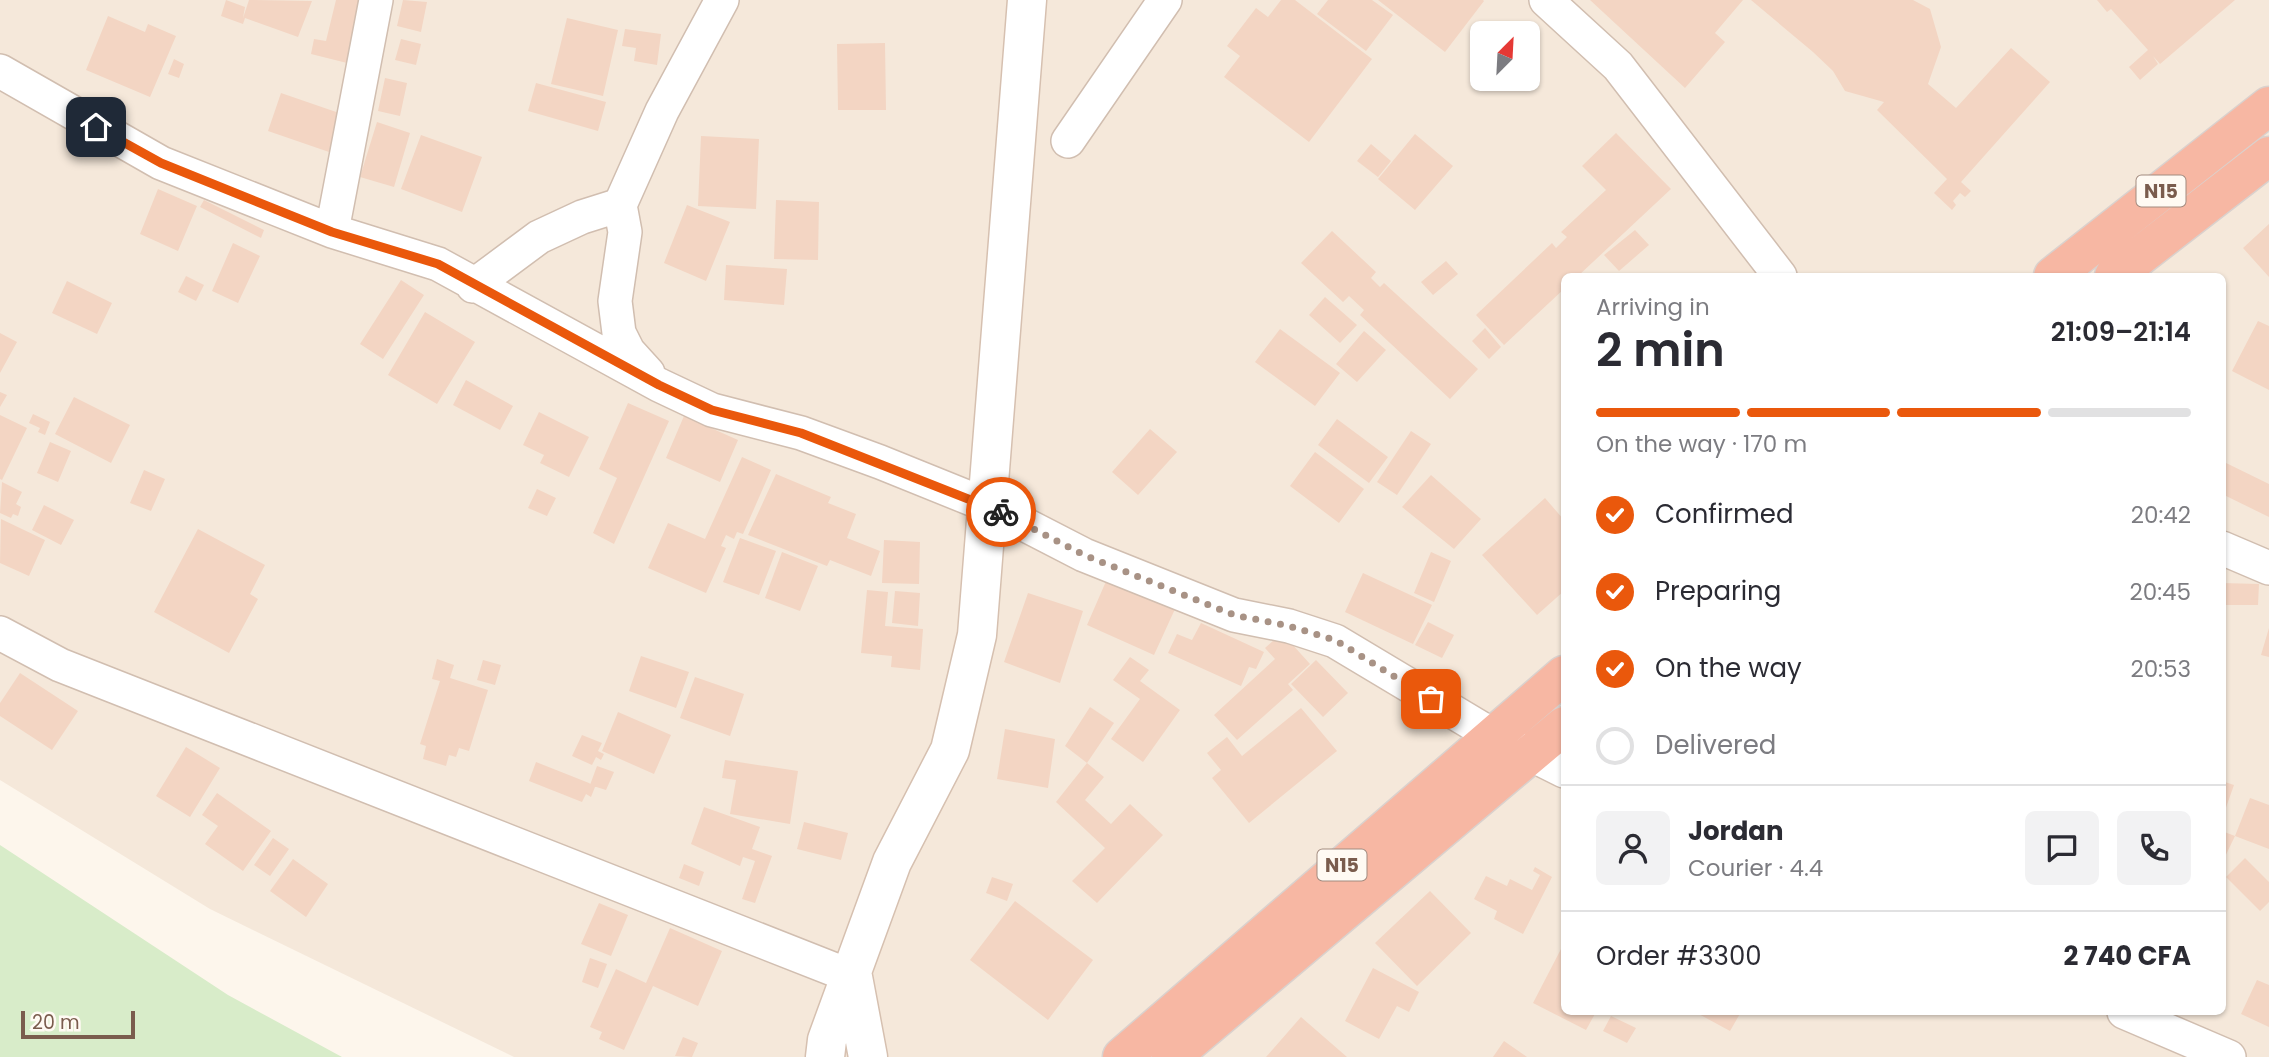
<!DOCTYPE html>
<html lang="en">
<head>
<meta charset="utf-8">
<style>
	body { margin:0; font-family:Poppins,sans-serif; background:#f2f2f3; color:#2b2b33; height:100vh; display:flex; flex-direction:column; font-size:26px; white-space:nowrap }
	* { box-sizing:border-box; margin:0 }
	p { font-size:23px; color:#7c7c81 }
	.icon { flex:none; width:38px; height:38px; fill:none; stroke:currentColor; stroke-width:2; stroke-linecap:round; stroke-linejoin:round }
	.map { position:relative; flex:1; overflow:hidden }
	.drawer { position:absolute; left:1561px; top:273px; width:665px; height:742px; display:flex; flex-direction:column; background:#fff; border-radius:10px; box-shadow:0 2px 5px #0004 }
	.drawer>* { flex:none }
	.needle { width:46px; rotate:24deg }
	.buttons { position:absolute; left:1470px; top:21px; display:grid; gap:14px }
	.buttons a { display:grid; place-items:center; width:70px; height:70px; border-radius:10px; background:#fff; box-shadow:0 2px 5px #0004; font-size:35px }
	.scale { position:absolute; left:21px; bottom:18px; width:114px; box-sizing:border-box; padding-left:7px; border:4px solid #7a5c4d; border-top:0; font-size:19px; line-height:24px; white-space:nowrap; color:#7a5c4d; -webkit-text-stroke:5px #fffaf3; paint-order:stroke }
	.pin { position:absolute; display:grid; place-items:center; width:60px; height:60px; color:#fff; margin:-30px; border-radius:14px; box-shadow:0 4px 10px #0006 }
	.courier { position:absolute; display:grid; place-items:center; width:70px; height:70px; margin:-35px; border:5px solid #ea580c; border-radius:50%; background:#fff; color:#222; box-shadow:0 2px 9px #0007 }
	.summary em { font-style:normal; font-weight:600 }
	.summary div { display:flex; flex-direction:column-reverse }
	.summary { display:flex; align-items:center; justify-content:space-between; height:119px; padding:0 35px }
	h1 { font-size:46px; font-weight:600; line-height:52px }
	.bar { display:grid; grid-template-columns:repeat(4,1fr); gap:10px 7px; align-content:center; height:84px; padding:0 35px }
	.bar i { height:9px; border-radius:5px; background:#e1e1e2 }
	.bar .selected { background:#ea580c }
	.bar p { grid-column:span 4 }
	.line { display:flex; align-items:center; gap:18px; padding:0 35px; border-top:2px solid #e1e1e2 }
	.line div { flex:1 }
	.round { display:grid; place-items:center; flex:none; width:74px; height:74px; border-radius:10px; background:#f2f2f3 }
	ol { padding:0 35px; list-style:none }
	li { display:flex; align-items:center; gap:21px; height:77px }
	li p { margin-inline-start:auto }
	li .icon { padding:7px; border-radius:50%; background:#ea580c; color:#fff; stroke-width:4 }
	li:last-child { color:#7c7c81 }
	li i { width:38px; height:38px; border:4px solid #e1e1e2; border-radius:50% }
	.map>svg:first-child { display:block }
	.residential { fill:#f5e8da; fill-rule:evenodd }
	.green { fill:#d8ecc9 }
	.building { fill:#f3d5c3 }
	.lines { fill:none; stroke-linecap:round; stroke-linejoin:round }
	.street-casing { stroke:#d1beb0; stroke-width:36 }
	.secondary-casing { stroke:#d6c0b0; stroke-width:41 }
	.highway-casing { stroke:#dad1cd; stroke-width:41 }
	.street { stroke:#fff; stroke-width:33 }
	.secondary { stroke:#fff; stroke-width:38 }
	.highway { stroke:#f7b7a3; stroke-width:38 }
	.done { stroke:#a89285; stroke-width:7; stroke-dasharray:0 12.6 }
	.route { stroke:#ea580c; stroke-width:9 }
	.labels { text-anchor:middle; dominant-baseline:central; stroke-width:6; stroke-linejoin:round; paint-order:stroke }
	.shield { fill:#fffaf3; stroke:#a28b7f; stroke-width:2 }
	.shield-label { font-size:19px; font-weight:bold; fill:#7a5c4d }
</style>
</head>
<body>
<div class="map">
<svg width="2269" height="1057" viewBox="0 0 2269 1057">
	<rect width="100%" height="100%" fill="#fdf6ec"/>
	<path class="residential" d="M0,0H2269V1057H514L210,909L0,780ZM1482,33H1528V79H1482ZM1564,276H2222V1012H1564Z"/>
	<path class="green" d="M0,845L228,995L342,1057H0Z"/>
	<path class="building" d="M226,0L245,7L243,18L249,0L312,1L298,37L245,18L243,24L221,16Z
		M336,0H366L351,64L311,54L314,39L326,41Z
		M403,0L427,2L421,32L397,26Z
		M1281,0H1295L1372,59L1309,142L1224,77L1240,56L1227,46L1256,8L1268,17Z
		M1328,0H1372L1393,15L1366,51L1317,14Z
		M1378,0H1483L1484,1L1445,52Z
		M1590,0H1743L1715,33L1725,42L1685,88Z
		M1751,0H1913L1930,9L1941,47L1928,84L1956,108L2011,48L2050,82L1961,182L1971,191L1965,197L1960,193L1953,201L1956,205L1952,210L1934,193L1947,179L1877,110L1884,102L1845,91L1833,71L1813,52Z
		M2097,0H2235L2160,64L2153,56L2158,64L2140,80L2129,67L2148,50L2111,9L2107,12Z
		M108,16L145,32L148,24L176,36L150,97L86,70Z
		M567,18L618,30L603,96L551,84Z
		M625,29L661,34L657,65L634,61L636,48L622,46Z
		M401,39L421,44L416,65L395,60Z
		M885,43L886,110H838L837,44Z
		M174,59L184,64L179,78L168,74Z
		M385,78L407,83L400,116L378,111Z
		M536,83L606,102L598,131L528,111Z
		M281,93L342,114L329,152L268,131Z
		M377,122L410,133L394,187L360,177Z
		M1616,133L1671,189L1578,276H1564V289L1504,345L1476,315L1552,243L1556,248L1567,237L1561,232L1606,190L1582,166Z
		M1415,134L1453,166L1415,210L1378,179Z
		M421,135L482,157L462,212L401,189Z
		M701,136L759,139L756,209L698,206Z
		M1371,144L1391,161L1378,177L1357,161Z
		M158,189L197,206L178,251L140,234Z
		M204,200L264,230L261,238L200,207Z
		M776,200L819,202L818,260L774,259Z
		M687,205L730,222L706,281L664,263Z
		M2269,224V277L2243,248Z
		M1635,230L1649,245L1619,271L1604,255Z
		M1332,231L1376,272L1371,278L1380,287L1384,283L1478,369L1450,399L1360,315L1364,310L1349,296L1343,302L1301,263Z
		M233,243L260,256L238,303L212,291Z
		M1446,261L1458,274L1433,295L1421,282Z
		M726,265L787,269L784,305L724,300Z
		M186,276L204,285L196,301L178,292Z
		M401,280L424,295L383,359L360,344Z
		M67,281L112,303L97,334L52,313Z
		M1325,297L1357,325L1340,343L1309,315Z
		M425,312L475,342L437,404L388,375Z
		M2258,321L2269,326V390L2232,371Z
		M1485,328L1501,347L1489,359L1472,341Z
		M1280,329L1340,373L1315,406L1255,362Z
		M1364,331L1386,350L1357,382L1336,364Z
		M0,333L17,342L0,373Z
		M466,380L513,406L500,430L453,405Z
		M0,392L7,395L0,407Z
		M74,397L130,425L111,463L55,434Z
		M628,403L669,421L614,544L593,533L617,478L599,469Z
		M539,412L589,437L569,477L540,463L544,455L523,445Z
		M33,414L50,422L45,435L38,432L40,428L29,423Z
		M0,415L27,428L2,480L0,479Z
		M684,416L738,440L720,482L666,458Z
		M1337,419L1388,457L1369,483L1318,445Z
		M1150,429L1177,452L1138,495L1112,472Z
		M1411,431L1431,444L1397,495L1377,482Z
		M50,442L71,451L58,482L37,473Z
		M1315,452L1364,489L1339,523L1290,486Z
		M742,457L771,470L743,534L737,532L734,539L726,535L721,546L726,548L706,593L648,568L668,523L705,539Z
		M2222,461L2269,484V517L2222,494Z
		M144,470L165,479L151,511L130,503Z
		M776,474L831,497L828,503L856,514L847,538L880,551L871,576L830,560L827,566L748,535Z
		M1431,475L1481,519L1454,549L1402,507Z
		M2,482L22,492L16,504L21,507L18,516L13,514L11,518L0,513Z
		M537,489L556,498L547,516L528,508Z
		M1545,498L1564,520V591L1537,615L1482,555Z
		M44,505L74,520L61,545L32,530Z
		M1,519L45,540L29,576L0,563Z
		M198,529L265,565L250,594L258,599L229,653L154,612Z
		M740,538L776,551L759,595L723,582Z
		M884,540L920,542L919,584L882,583Z
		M782,552L818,566L800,611L765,598Z
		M1431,552L1451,561L1434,602L1414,593Z
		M1363,573L1432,605L1413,644L1345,612Z
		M1107,579L1175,609L1154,655L1087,625Z
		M2222,583L2259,584L2258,605H2222Z
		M867,590L888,592L885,626L923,629L920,670L891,667L892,656L861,653Z
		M895,591L920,593L918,626L892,623Z
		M1028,593L1083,611L1060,683L1004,662Z
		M1428,622L1454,635L1442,658L1415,645Z
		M1201,623L1264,652L1256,669L1249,667L1241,686L1168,653L1177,634L1192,640Z
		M2269,628V657L2261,655Z
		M1282,633L1310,664L1288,684L1293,690L1237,740L1214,715L1275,659L1265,648Z
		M641,656L689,672L676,708L629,691Z
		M1130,657L1149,670L1140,681L1180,710L1143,762L1111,739L1140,699L1113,680Z
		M437,659L454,665L450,678L488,690L469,751L459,748L456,757L449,755L446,766L423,759L426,746L420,744L440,681L432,679Z
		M483,660L501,665L495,685L477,680Z
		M1316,660L1348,693L1323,717L1291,684Z
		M20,673L78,711L52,750L0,716V703Z
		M695,677L744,694L730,736L680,718Z
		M1090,707L1114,723L1087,763L1104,777L1085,800L1111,824L1130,804L1163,835L1097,903L1072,881L1105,848L1056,802L1087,763L1065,746Z
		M1301,708L1337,751L1249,823L1212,778L1221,770L1207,753L1227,737L1242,756Z
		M618,712L671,735L654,774L602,751Z
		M1005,729L1055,739L1048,788L997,779Z
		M582,735L602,743L598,751L604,754L601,760L596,757L592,765L572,756Z
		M186,747L220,768L190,817L156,796Z
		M725,760L798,771L790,824L730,814L736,780L722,778Z
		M536,762L589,783L595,787L591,797L586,794L582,802L529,781Z
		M597,766L614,772L606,790L590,785Z
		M2222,781L2234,785L2223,816L2222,815Z
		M217,793L271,831L243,871L205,844L218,826L202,815Z
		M2250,798L2269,805V849L2235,836Z
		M704,807L760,827L752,849L772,856L755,903L742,899L755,861L743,857L740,866L691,844Z
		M804,822L848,833L841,860L797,849Z
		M2222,831L2235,836L2222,863Z
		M273,838L289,849L270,876L254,865Z
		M2245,858L2269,882V902L2260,911L2226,877Z
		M293,859L328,884L306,917L270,891Z
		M684,864L704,872L699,886L679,878Z
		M1535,867L1552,877L1523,934L1494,919L1497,911L1474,899L1486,876L1507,886L1510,879L1532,890L1540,875L1533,871Z
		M992,877L1013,884L1007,901L986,893Z
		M1430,891L1471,933L1417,986L1375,943Z
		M1015,901L1093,960L1048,1020L970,960Z
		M599,903L628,915L611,956L581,944Z
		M670,928L722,951L698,1006L653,986L624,1050L599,1039L602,1032L590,1027L616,969L646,983Z
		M1561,949L1564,951V1012H1596L1586,1030L1533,1003Z
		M590,958L607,964L598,988L582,982Z
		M1373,968L1419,992L1409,1012L1397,1006L1379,1039L1345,1021Z
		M2257,980L2269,985V1027L2241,1014Z
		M1695,1012H1741L1730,1031Z
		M1611,1016L1636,1028L1627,1043L1603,1031Z
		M1301,1017L1347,1057H1266Z
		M683,1037L698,1043L692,1057L675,1056Z
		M1504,1041L1527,1057H1493Z"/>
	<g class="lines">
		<g class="street-casing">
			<path id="street" d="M1546,0L1618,66L1780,276
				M0,71L161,163L332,231L438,264L659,385L712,410L801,433L880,462L989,506L1084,555L1234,615L1289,626L1335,641L1492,735L1564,771
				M1068,141L1165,0
				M620,205L625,232L615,301L619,333L628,351L648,373
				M332,231L376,0
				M473,286L539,237L582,217L620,205L662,111L722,0
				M2222,548L2269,568
				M0,633L60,665L853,977
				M2124,1012L2229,1057"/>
		</g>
		<g class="secondary-casing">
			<path id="secondary" d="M853,977L868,1057
				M825,1057L827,1040L892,862L950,750L977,635L1027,0"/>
		</g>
		<g class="highway-casing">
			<path id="highway" d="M2053,276L2269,106
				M2114,276L2269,156
				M1122,1057L1564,675
				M1171,1057L1564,726"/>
		</g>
		<use href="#street" class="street"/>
		<use href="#secondary" class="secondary"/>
		<use href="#highway" class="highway"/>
	</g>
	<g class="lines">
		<path class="done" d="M1001,512L1084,555L1234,615L1289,626L1335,640L1431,699"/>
		<path class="route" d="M96,127L161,163L332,232L438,264L659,385L712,410L801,433L1001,512"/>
	</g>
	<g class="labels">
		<g class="shield">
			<rect x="2136.5" y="175.5" width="49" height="31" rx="5"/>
			<rect x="1317.5" y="849.5" width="49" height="31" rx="5"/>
		</g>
		<g class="shield-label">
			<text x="2161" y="191">N15</text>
			<text x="1342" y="865">N15</text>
		</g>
	</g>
</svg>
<div class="buttons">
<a><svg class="needle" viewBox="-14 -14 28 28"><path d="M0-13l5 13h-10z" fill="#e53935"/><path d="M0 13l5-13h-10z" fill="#7c7c81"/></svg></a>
</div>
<div class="scale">20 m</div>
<div class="pin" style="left:1431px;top:699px;background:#ea580c"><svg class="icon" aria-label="bag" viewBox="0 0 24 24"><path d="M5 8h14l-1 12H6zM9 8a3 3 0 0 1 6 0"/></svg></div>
<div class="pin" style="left:96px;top:127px;background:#1f2937"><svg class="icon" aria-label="home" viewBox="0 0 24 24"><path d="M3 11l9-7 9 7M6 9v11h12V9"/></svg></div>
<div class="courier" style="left:1001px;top:512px"><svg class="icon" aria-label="bike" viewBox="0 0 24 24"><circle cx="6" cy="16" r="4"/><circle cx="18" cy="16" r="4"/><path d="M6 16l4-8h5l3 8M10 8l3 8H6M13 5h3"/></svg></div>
<section class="drawer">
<div class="summary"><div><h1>2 min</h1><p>Arriving in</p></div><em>21:09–21:14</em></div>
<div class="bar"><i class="selected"></i><i class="selected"></i><i class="selected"></i><i></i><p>On the way · 170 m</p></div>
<ol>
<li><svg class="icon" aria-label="check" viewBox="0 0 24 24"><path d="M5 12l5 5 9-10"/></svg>Confirmed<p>20:42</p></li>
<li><svg class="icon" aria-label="check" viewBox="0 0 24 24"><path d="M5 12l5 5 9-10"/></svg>Preparing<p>20:45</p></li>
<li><svg class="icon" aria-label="check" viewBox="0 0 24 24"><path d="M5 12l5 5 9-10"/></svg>On the way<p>20:53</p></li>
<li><i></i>Delivered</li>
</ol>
<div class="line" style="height:126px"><a class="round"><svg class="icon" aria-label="person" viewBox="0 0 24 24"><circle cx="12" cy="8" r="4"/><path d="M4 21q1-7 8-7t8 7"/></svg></a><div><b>Jordan</b><p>Courier · 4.4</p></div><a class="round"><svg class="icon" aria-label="chat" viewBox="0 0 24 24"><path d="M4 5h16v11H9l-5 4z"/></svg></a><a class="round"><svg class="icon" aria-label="phone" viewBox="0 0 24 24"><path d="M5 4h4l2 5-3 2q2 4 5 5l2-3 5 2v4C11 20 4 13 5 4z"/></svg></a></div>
<div class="line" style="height:91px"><div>Order #3300</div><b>2 740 CFA</b></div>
</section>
</div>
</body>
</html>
